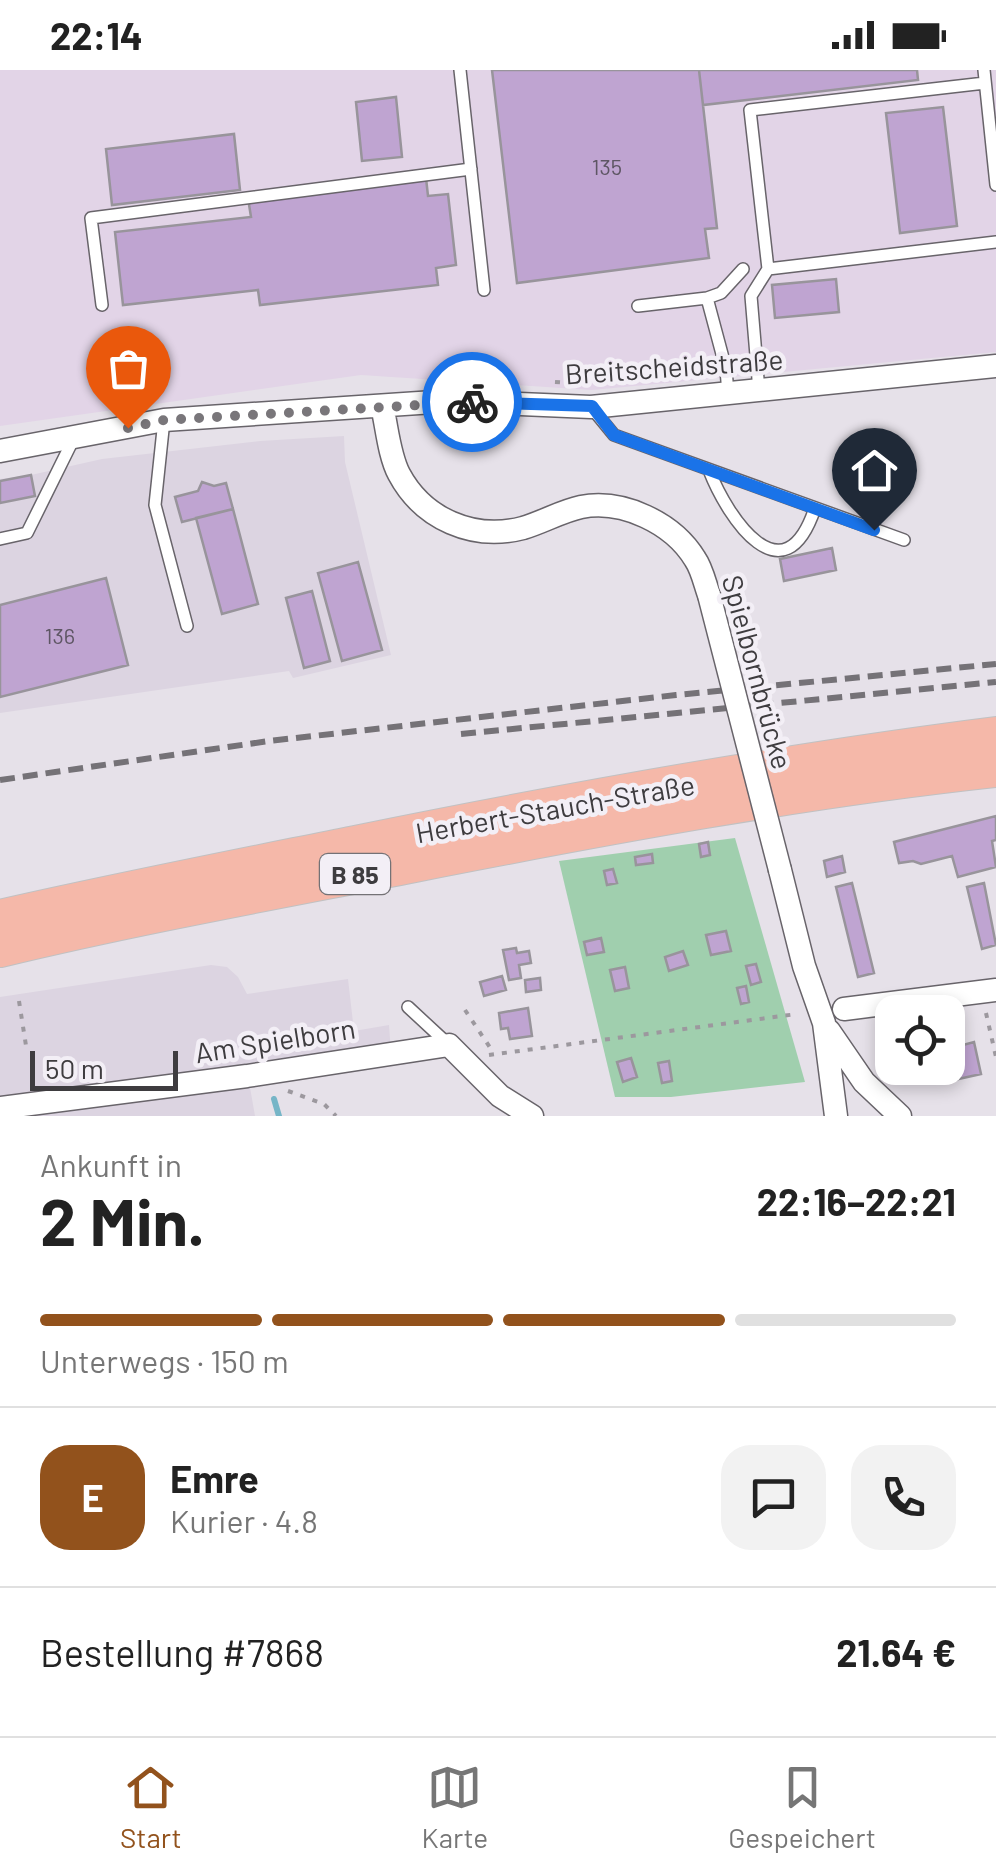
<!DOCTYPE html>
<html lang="de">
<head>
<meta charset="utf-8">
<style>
	body { margin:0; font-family:Barlow,sans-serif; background:#f2f2f2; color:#222; height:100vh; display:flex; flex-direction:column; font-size:38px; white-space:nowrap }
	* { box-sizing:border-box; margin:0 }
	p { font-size:32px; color:#767676 }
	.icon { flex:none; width:55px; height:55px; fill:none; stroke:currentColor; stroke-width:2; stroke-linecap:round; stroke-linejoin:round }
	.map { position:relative; height:1046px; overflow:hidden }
	.side { display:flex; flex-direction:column; background:#fff; flex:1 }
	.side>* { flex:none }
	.controls { position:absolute; left:875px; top:925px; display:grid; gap:20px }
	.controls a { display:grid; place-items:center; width:90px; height:90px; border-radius:20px; background:#fff; box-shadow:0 5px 15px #0003; font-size:50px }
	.scale { position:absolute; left:30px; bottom:25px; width:148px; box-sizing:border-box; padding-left:10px; border:5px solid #3e3c3f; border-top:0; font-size:28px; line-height:35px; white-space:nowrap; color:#3e3c3f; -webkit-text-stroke:8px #f3eff6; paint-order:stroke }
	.pin { position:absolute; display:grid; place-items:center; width:85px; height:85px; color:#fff; margin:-102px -42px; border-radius:50% 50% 50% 0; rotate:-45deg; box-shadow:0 0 10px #0007 }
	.pin .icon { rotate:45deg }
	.courier { position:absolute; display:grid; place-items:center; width:100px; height:100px; margin:-50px; border:8px solid #1a73e8; border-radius:50%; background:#fff; color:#222; box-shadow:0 2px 12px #0007 }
	.summary em { font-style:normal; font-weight:700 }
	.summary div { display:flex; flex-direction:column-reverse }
	.summary { display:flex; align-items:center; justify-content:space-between; height:170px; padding:0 40px }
	h1 { font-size:65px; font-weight:700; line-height:75px }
	.bar { display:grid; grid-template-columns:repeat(4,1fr); gap:15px 10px; align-content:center; height:120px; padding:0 40px }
	.bar i { height:12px; border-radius:8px; background:#e0e0e0 }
	.bar .active { background:#92521c }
	.bar p { grid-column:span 4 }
	.line { display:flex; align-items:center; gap:25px; padding:0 40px; border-top:2px solid #e0e0e0 }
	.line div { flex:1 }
	.round { display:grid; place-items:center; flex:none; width:105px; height:105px; border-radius:30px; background:#f2f2f2 }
	.status { display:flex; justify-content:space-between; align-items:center; height:70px; padding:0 50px; background:#fff; direction:ltr }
	.status svg { height:28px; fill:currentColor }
	.menu { display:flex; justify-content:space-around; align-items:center; height:140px; border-top:2px solid #e0e0e0; background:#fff; font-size:28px; color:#767676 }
	.menu a { display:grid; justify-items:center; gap:5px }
	.menu .active { color:#92521c }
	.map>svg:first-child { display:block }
	.built { fill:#dcd4e1 }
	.industrial { fill:#e2d4e7 }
	.green { fill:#a0cfae }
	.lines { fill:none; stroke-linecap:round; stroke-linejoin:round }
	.stream { stroke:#76b5c7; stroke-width:6 }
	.building { fill:#bfa4d1; stroke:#98949b; stroke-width:2.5 }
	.lane-casing { stroke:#68646a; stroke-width:14 }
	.street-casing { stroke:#68646a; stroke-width:25 }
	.primary-casing { stroke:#c1c1c2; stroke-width:40 }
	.path { stroke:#9c989e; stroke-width:4; stroke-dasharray:5 8; stroke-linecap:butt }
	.lane { stroke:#fff; stroke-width:11 }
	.street { stroke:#fff; stroke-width:22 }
	.primary { stroke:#f5b8a9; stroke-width:38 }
	.rail { stroke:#757277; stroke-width:6; stroke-dasharray:15 8; stroke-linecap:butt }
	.street-bridge-casing { stroke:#68646a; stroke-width:25; stroke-linecap:butt }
	.street-bridge { stroke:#fff; stroke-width:22 }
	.done { stroke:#79767a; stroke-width:10; stroke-dasharray:0 18 }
	.route { stroke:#1a73e8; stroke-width:12 }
	.labels { text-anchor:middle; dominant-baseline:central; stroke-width:9; stroke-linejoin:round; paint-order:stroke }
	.number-label { font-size:22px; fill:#5e5664 }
	.shield { fill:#f3eff6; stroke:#747276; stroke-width:2.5 }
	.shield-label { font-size:25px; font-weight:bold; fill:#3e3c3f }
	.street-label { font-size:28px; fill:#3e3c3f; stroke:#f3eff6 }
</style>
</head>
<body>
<div class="status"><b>22:14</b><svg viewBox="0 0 49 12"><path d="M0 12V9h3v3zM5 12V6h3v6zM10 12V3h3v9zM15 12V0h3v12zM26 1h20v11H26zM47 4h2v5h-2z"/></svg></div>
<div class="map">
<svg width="996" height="1046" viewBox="0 0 996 1046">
	<rect width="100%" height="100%" fill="#e6e1e9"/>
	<path class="built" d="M344,366L345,392L391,585L293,608L289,601L0,643V409L31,405L102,389L260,371Z
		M211,895L227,897L238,907L247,924L348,909L354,961L389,955L391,983L248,1006L255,1046H0V927Z"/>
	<path class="industrial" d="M0,0H996V282L592,320L361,305L0,356Z"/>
	<path class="green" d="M735,768L805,1012L671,1027H615L559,791Z"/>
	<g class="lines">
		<path class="stream" d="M274,1029L279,1046"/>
	</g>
	<path class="building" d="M492,0H699L717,158L705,159L709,188L517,213Z
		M699,0H917L918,10L703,35Z
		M396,27L402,87L362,91L356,32Z
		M943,37L957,156L900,163L886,43Z
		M234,64L240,120L112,135L106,79Z
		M426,108L428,126L448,124L456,195L436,198L438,215L260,235L258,220L123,235L115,162L251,147L248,128Z
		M836,209L839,242L775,248L772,215Z
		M31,405L35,426L0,433V411Z
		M202,412L214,416L226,413L233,439L182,452L175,427L198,421Z
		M233,439L258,534L222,544L196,448Z
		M832,478L836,500L784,511L780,489Z
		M358,492L382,580L342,591L318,503Z
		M106,508L128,595L0,627V535Z
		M312,521L330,591L304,598L286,528Z
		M996,746V770L992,771L996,797L958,807L952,786L921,794L913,791L899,793L894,772Z
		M708,772L710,785L701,787L699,774Z
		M652,784L653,793L636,795L635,787Z
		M842,786L845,802L827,807L824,791Z
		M613,799L617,813L607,815L604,801Z
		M852,813L874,903L858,907L836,817Z
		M984,813L996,875L982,879L967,817Z
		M726,861L731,881L711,885L706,865Z
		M601,868L604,882L587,885L584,872Z
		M516,878L517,883L529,881L531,893L519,895L521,908L509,910L503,880Z
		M683,881L688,895L669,901L665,887Z
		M756,894L761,912L751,915L746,896Z
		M625,897L629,918L615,921L610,900Z
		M502,906L506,920L484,926L480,912Z
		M540,908L541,920L526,922L525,910Z
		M746,916L749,932L741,934L737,918Z
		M528,938L532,966L510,969L508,958L501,959L499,943Z
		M974,972L981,1004L945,1012L941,998H948V979Z
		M631,988L637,1007L623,1012L617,992Z
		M669,991L672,1011L662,1013L658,993Z"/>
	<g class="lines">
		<g class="lane-casing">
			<path id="lane" d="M460,0L484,220
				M984,0L996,115
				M768,199L996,172
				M707,228L721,223L743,199
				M102,235L91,148L471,99
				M638,236L707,228L726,299L728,324
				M759,321L751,226L768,199L750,40L985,13
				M591,337L614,365L904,470
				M164,350L155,435L187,556
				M709,400C728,449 784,531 815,438
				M0,469L27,463L74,368
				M408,937L449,975"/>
		</g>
		<g class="street-casing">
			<path id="street" d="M382,336C387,357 389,385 399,404C423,449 473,471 523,458C543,452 562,441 581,437C623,429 673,453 695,489C702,499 705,514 709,525
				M0,381L164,350L449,331L591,337L996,296
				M780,800L804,896L824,953L836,1046
				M844,939L996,920
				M829,961L864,1012L900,1046
				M0,1038L247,1006L449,975L500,1026L532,1046"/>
		</g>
		<g class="primary-casing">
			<path id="primary" d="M0,849C118,822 236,799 355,775C567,732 781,693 996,666
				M0,878C137,845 276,820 414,793C608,755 801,719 996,698"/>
		</g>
		<path class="path" d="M555,312L585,314
			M19,931L27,982
			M465,940L493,982
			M986,943L996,987
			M489,985L797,944
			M288,1021L324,1034L336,1046"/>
		<use href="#lane" class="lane"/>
		<use href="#street" class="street"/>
		<use href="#primary" class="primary"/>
		<path class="rail" d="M461,664L996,612
			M0,710L269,671L676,625L996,594"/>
		<g class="street-bridge-casing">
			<path id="street-bridge" d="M709,525L780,800"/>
		</g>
		<use href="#street-bridge" class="street-bridge"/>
	</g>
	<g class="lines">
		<path class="done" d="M128,358L164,350L472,332"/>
		<path class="route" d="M472,332L592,336L614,365L874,460"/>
	</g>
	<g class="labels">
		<g class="number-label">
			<text x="607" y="96">135</text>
			<text x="60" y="565">136</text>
		</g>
		<rect class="shield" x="320" y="784" width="70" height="40" rx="8"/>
		<g class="shield-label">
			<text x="355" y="804">B 85</text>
		</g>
		<g class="street-label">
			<text transform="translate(674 296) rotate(-4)">Breitscheidstraße</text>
			<text transform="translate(758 602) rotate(75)">Spielbornbrücke</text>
			<text transform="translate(555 738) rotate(-10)">Herbert-Stauch-Straße</text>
			<text transform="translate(275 970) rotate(-9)">Am Spielborn</text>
		</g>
	</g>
</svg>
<div class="controls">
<a><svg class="icon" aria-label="locate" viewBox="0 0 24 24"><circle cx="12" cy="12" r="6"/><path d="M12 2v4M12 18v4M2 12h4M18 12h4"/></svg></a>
</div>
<div class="scale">50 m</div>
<div class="pin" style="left:128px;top:358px;background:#ea580c"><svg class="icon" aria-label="bag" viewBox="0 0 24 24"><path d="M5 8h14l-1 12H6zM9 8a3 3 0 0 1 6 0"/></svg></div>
<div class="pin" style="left:874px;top:460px;background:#1f2937"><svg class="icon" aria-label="home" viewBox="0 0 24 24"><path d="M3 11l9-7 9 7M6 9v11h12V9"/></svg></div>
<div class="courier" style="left:472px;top:332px"><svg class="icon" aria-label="bike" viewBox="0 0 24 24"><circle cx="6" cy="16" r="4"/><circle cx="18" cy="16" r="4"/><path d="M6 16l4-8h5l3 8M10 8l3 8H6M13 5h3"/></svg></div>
</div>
<section class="side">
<div class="summary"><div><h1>2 Min.</h1><p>Ankunft in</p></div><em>22:16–22:21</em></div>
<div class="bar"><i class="active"></i><i class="active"></i><i class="active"></i><i></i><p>Unterwegs · 150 m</p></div>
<div class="line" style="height:180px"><b class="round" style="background:#92521c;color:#fff">E</b><div><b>Emre</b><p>Kurier · 4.8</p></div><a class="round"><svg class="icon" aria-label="chat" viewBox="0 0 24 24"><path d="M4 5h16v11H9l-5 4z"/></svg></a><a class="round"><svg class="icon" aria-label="phone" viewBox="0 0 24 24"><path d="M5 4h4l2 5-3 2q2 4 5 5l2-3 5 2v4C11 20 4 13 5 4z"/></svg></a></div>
<div class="line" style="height:130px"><div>Bestellung #7868</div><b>21.64 €</b></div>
</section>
<nav class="menu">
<a class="active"><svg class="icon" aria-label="home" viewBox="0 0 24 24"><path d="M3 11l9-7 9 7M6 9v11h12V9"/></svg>Start</a>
<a><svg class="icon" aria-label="map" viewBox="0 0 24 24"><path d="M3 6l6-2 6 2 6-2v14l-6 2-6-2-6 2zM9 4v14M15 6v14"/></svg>Karte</a>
<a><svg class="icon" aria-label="saved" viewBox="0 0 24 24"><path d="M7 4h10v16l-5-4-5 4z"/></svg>Gespeichert</a>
</nav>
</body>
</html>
